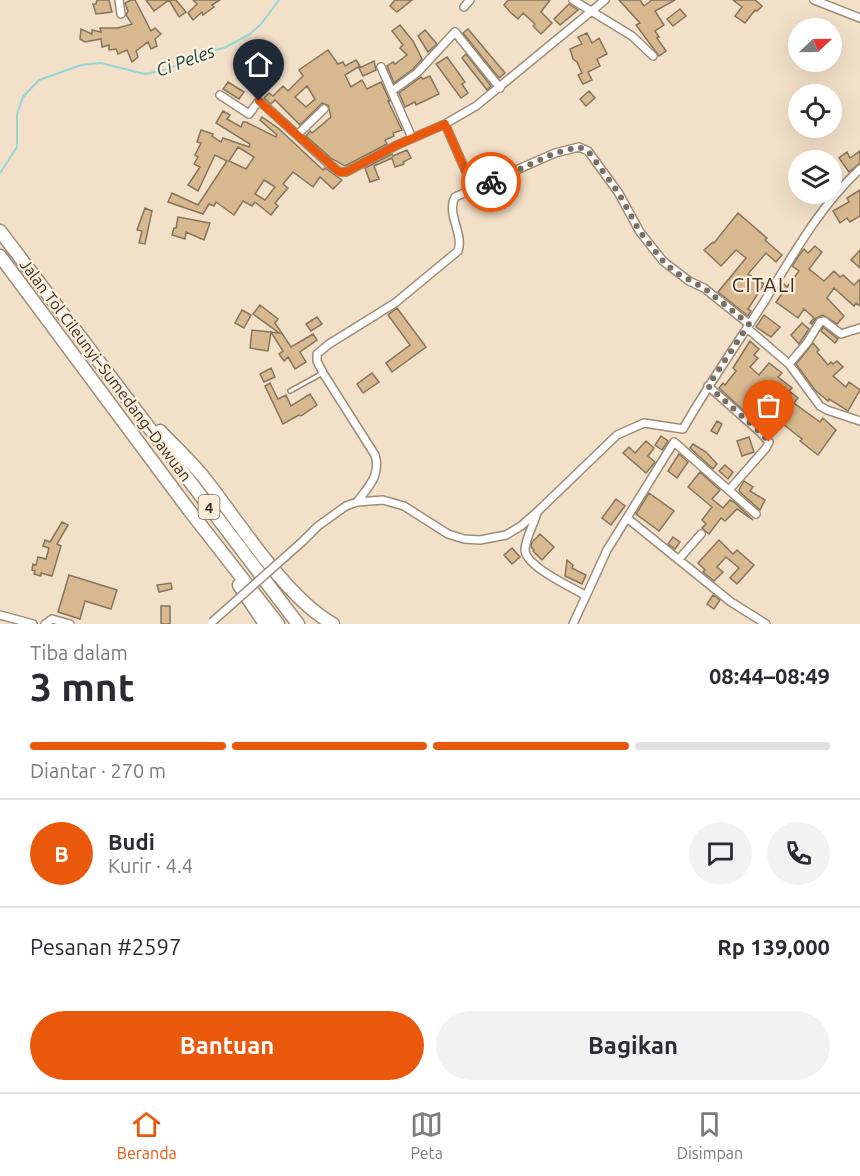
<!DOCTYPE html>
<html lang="id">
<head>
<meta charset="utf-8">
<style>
	body { margin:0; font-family:Ubuntu,sans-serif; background:#f2f2f3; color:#2b2b33; height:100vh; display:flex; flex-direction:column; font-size:22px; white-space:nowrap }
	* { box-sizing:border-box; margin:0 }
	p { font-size:20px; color:#7c7c81 }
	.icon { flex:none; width:33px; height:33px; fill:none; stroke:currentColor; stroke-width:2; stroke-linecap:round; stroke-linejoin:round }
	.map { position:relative; height:624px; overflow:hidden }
	.side { display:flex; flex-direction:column; background:#fff; flex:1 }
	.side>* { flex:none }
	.needle { width:39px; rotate:68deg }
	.buttons { position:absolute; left:788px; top:18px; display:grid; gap:12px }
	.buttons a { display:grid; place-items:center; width:54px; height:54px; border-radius:50%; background:#fff; box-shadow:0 6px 24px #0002; font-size:30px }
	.pin { position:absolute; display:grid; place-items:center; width:51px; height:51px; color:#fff; margin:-62px -26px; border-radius:50% 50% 50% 0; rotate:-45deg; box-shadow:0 0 6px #0007 }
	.pin .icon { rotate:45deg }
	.courier { position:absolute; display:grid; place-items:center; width:60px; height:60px; margin:-30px; border:4px solid #ea580c; border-radius:50%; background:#fff; color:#222; box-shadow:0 2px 8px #0007 }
	.overview em { font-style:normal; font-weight:700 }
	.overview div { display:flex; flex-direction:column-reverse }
	.overview { display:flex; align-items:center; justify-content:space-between; height:102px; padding:0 30px }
	h1 { font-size:39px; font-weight:700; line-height:45px }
	.bar { display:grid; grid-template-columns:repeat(4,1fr); gap:9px 6px; align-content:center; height:72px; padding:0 30px }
	.bar i { height:8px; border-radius:4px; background:#e1e1e2 }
	.bar .selected { background:#ea580c }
	.bar p { grid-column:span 4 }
	.line { display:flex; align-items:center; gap:15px; padding:0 30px; border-top:2px solid #e1e1e2 }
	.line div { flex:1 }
	.round { display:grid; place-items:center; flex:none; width:63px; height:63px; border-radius:32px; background:#f2f2f3 }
	.primary-button { display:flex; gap:12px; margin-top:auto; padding:12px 30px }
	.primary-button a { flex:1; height:69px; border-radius:36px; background:#ea580c; color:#fff; font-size:24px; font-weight:700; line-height:69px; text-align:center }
	.primary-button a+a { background:#f2f2f3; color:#2b2b33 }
	.dock { display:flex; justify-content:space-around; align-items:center; height:84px; border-top:2px solid #e1e1e2; background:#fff; font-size:16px; color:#7c7c81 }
	.dock a { display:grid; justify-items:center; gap:3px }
	.dock .selected { color:#ea580c }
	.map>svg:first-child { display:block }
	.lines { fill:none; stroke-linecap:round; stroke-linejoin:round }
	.stream { stroke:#95d6d8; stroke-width:2 }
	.building { fill:#d7b88f; stroke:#85745e; stroke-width:1.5; fill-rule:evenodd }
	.lane-casing { stroke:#9e8c76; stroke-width:6 }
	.street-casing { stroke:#9e8c76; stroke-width:10 }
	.highway-casing { stroke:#9e8c76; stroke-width:15 }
	.lane { stroke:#fff; stroke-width:3 }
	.street { stroke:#fff; stroke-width:7 }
	.highway { stroke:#fff; stroke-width:12 }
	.street-bridge-casing { stroke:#9e8c76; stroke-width:10; stroke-linecap:butt }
	.street-bridge { stroke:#fff; stroke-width:7 }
	.done { stroke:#7a6f60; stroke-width:6; stroke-dasharray:0 10.8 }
	.route { stroke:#ea580c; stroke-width:8 }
	.labels { text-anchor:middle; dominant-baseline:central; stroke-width:4.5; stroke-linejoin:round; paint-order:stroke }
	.shield { fill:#fdeeda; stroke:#746a5d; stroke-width:1.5 }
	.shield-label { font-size:15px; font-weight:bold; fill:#393228 }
	.street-label { font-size:16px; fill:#393228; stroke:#fdeeda }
	.water-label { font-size:18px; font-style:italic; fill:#0d484a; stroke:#fdeeda }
	.quarter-label { font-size:20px; letter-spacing:1.5px; fill:#393228; stroke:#fdeeda }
</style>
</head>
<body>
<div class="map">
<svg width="860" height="624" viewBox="0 0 860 624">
	<rect width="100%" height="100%" fill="#f3e0c8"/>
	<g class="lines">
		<path class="stream" d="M0,173L17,147V114L23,97L39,80L81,65L101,63L145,74L169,69L195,54L224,48L250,34L261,24L279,0"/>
	</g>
	<path class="building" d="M97,0H109L112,12L96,14L93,4H96Z
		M131,0H135L151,31L155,28L161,34L155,39L157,46L151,49L148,42L136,51L138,57L132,62L127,50L118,54L116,49L109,50V45L102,47L101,39L85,42L80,39L81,29L92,34V30L101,32L100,28H118L132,24L126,15L128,11L125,3Z
		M146,0H176L186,12L179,17L169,0L154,11Z
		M193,0H220L212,5L214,7L203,15L202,12L193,20L188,13L197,4Z
		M395,0H412L397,12L390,6Z
		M508,0H550L541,12L552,23L541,34L533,26L535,24L523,13L518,19L511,13L504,5Z
		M619,0H640L644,6L652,0H675L655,11L664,25L655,31L659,37L657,38L666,51L659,56L636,25L640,23Z
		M733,0H755L762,6L757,11L755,10L745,23L735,16L742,7Z
		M569,4L578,10L560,25L554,19Z
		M680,9L686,16L673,26L667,19Z
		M400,25L413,41L422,59L413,69L394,83L387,66L393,62L395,64L407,55L400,48L403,45L392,31Z
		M468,29L505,73L499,78L463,33Z
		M425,30L437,44L428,52L418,36Z
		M587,33L592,43L599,38L607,54L597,59L600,66L588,72L592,80L583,84L578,75L582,73L577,62L573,59L570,49L582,44L578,37Z
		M328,50L338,64L343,62L345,66L356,60L360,66L345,75L351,87L362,80L367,89L381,82L390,101H388L402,130L393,133L394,136L385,140L387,144L345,166L332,159L306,136L310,131L312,133L331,117L328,105L322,103L300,125L275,100L271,104L264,98L269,93L273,96L283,86L288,91L303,76L299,70ZM307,86L315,99L306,107L295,97Z
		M466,54L491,86L487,90L462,58Z
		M447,57L465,82L462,84L468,93L461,98L436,64Z
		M374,61L376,70L363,76L359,68Z
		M430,76L439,94L416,105L415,102L405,107L399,93L421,77L423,79Z
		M228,82L244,92L239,99L223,89Z
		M589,91L595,98L586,106L580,99Z
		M223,111L230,115L227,119L241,127L243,122H246L276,137L277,135L260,120L262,117L278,128L323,170L325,168L342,180L333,189L320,177L313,187L293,172L283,184L288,188L275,203L278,206L271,215L255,202L252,206L243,201L234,215L216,202L214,206L209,204L203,214L168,202L172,193L198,205L227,161L215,155L198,191L188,185L200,167L194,164L198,157L195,155L201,143L197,142L201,130L213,134L212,136L221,142L223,138L249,147L250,144L216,123ZM238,147L254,157L246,169L229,161ZM264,180L275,187L265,200L255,194Z
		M407,150L411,158L403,162L404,164L395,167L392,158L374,166L379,179L370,182L365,168L392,154L393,156Z
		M860,151V163L849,172L839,158L847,152L850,158Z
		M860,190V216L850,222L847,218L840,223L833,211L849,202L847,198Z
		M145,208L152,211L145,244L139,243L142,231L137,230Z
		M738,213L767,238L765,240L782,255L776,262L766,253L748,274L764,284L748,309L751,311L748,316L718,292L746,258L736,250L721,266L704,250L713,242L714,243Z
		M178,217L210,223L204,240L186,232L185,239L172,235L174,228H176Z
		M815,246L822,252L809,269L824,281L834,271L840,277L843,275L854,285L860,279V306L856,303L854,306L834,288L827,298L844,316L837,324L823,315L816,318L812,324L810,323L814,318L804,309L798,318L776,302L782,294L779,292L784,284L787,287L799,271L792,266L800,254L804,249L808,253Z
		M860,250V268L851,260Z
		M260,305L278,319L275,323L291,347L313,334L317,340L300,352L306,362L295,369L288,357L284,361L279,354L283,351L271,332L268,351L250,348L252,330L279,333L253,314Z
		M397,308L426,347L392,372L386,363L410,345L388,315Z
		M242,310L251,315L244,328L235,323Z
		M764,315L780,327L771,337L756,327Z
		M317,317L322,324L311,331L306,324Z
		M802,323L809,329L799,344L791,335Z
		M823,327L838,339L835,343L821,331Z
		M750,341L759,349L754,355L758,358L750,367L759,375L769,363L782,373L778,377L792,388L789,391L798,398L794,403L820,422L823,418L836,430L818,455L800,441L802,439L778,420L785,411L773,402L766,414L780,425L770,435L719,388L723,383L725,385L736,371L733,368Z
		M813,343L819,350L817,352L828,365L831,362L833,364L837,361L843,367L833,376L846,387L849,382L860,390L848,411L829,399L828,401L815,390L796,364Z
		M271,368L275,377L264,382L260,374Z
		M372,373L379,382L363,393L357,384Z
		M270,383L278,399L286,395L291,406L310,394L317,405L301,416L299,415L283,424L265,386Z
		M717,421L722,424L717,434L711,431Z
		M661,436L668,441L662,450L655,445Z
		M749,437L754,452L742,456L737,441Z
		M646,441L654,448L648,456L655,462L646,473L623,453L629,447L635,453Z
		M693,444L706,452L717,464L713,469L690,448Z
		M679,454L688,462L677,478L668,471Z
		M725,465L733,472L728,479L719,471Z
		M700,472L720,490L712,499L723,508L730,500L734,502L753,520L737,509L725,521L721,518L709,534L702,528L706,524L702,520L712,507L688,487Z
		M744,481L753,487L750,491L765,500L760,510L740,492L739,490Z
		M649,493L674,511L659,531L636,514Z
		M616,499L625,506L611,525L602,518Z
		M62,522L68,525L57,544L61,546L52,576L41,573V576L34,574L35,571L32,570L33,564L36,565L38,557L46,559L49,548L43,546L45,540L50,542Z
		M540,534L554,547L542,560L533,551L534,550L531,547L532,542Z
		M673,537L680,542L675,549L668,544Z
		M719,540L733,554L737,550L754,565L737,584L730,578L739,568L726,557L717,567L723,572L714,581L703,572L705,570L698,563Z
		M512,548L520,557L512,564L504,555Z
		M567,560L573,565L572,568L586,575L582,584L565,576Z
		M69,575L117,590L111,609L85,601L80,619L58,612Z
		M171,583L172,589L159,592L157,585Z
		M713,595L720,600L714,609L707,604Z
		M161,606H170V624H161Z"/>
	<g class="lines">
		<g class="lane-casing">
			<path id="lane" d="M290,391L321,374"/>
		</g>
		<g class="street-casing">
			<path id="street" d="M119,0L121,14
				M573,0L632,36L653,56
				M814,0L860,18
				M464,7L470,0
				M381,67L412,138
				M392,91L417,73L455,32L500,88
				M220,95L249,114L258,102L262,103L328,163C335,168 338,173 346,172L397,145L445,124L474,190
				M445,124L476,106L605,0
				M297,135L324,109
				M747,328L789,364L820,406L827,410L860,421
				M789,364L807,343L820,322L824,321L841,334L860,328
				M708,386L760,432L769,442L766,448L729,490
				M357,502C369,486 381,475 375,455L323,373L317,361V354L329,344L395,303L458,251C464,233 446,214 455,197L555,153L579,147L588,151L618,192L640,232L663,261L689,281L704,288L749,324
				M537,513C534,524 526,537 525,549C524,566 572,587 586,596L607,550L674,442L756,514
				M627,518L731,602L766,624
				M303,541L318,526L346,506L357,502L383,500L404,506L448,534L464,539L480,540L506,535L521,526L538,511L617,435L644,423L683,429C708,385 737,344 764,302C793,255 820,206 860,169
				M679,559L701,534
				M0,615L33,624
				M45,624L52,619L70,624
				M573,624L586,596"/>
		</g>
		<g class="highway-casing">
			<path id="highway" d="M0,231L298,624
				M0,256L189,510L278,624
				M160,431C175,447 192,462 205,479C239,522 286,598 333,624
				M239,585L265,624"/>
		</g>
		<use href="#lane" class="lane"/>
		<use href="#street" class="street"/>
		<use href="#highway" class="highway"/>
		<g class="street-bridge-casing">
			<path id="street-bridge" d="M212,622L303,541"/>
		</g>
		<use href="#street-bridge" class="street-bridge"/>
	</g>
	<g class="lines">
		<path class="done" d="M491,182L555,153L579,147L588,151L618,192L640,232L663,261L675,272L704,288L749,324L708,386L760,432L769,442"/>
		<path class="route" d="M259,101L339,172H346L397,145L445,124L474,190L491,182"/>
	</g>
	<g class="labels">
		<rect class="shield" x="198.5" y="495" width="21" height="24" rx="4.5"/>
		<g class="shield-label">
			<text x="209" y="507">4</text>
		</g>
		<g class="street-label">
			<text transform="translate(106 370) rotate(53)">Jalan Tol Cileunyi–Sumedang–Dawuan</text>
		</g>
		<g class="water-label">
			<text transform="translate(185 60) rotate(-20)">Ci Peles</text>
		</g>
		<g class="quarter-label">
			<text x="764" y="284">CITALI</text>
		</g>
	</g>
</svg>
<div class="buttons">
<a><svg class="needle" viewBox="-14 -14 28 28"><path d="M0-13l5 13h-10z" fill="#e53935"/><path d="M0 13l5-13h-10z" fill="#7c7c81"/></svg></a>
<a><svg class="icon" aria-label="locate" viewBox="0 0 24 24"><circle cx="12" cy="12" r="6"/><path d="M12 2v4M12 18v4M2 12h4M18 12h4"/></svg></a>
<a><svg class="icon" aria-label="layers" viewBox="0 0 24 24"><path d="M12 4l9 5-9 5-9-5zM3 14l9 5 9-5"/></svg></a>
</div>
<div class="pin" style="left:769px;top:442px;background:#ea580c"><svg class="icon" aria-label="bag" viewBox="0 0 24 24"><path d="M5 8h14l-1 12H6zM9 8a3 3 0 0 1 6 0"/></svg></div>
<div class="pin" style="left:259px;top:101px;background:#1f2937"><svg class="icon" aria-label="home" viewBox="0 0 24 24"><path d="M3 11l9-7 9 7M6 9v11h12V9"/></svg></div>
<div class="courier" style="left:491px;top:182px"><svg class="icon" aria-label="bike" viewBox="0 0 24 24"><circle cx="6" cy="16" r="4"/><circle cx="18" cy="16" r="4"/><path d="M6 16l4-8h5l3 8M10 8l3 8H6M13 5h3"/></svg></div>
</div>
<section class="side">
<div class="overview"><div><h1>3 mnt</h1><p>Tiba dalam</p></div><em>08:44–08:49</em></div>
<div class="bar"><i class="selected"></i><i class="selected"></i><i class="selected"></i><i></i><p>Diantar · 270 m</p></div>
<div class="line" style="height:108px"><b class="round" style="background:#ea580c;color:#fff">B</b><div><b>Budi</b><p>Kurir · 4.4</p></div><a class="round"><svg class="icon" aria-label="chat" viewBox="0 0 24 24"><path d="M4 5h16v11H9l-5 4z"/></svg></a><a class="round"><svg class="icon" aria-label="phone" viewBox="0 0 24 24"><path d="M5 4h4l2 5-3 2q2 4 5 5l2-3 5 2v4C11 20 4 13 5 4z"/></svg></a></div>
<div class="line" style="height:78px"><div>Pesanan #2597</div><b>Rp 139,000</b></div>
<div class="primary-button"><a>Bantuan</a><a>Bagikan</a></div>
</section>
<nav class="dock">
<a class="selected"><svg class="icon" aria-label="home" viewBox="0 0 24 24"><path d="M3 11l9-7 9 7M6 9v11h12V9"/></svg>Beranda</a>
<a><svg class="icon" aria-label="map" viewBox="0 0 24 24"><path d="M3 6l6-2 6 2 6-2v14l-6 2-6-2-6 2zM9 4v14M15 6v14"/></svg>Peta</a>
<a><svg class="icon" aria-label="saved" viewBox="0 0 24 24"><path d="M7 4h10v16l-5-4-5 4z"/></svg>Disimpan</a>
</nav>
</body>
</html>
